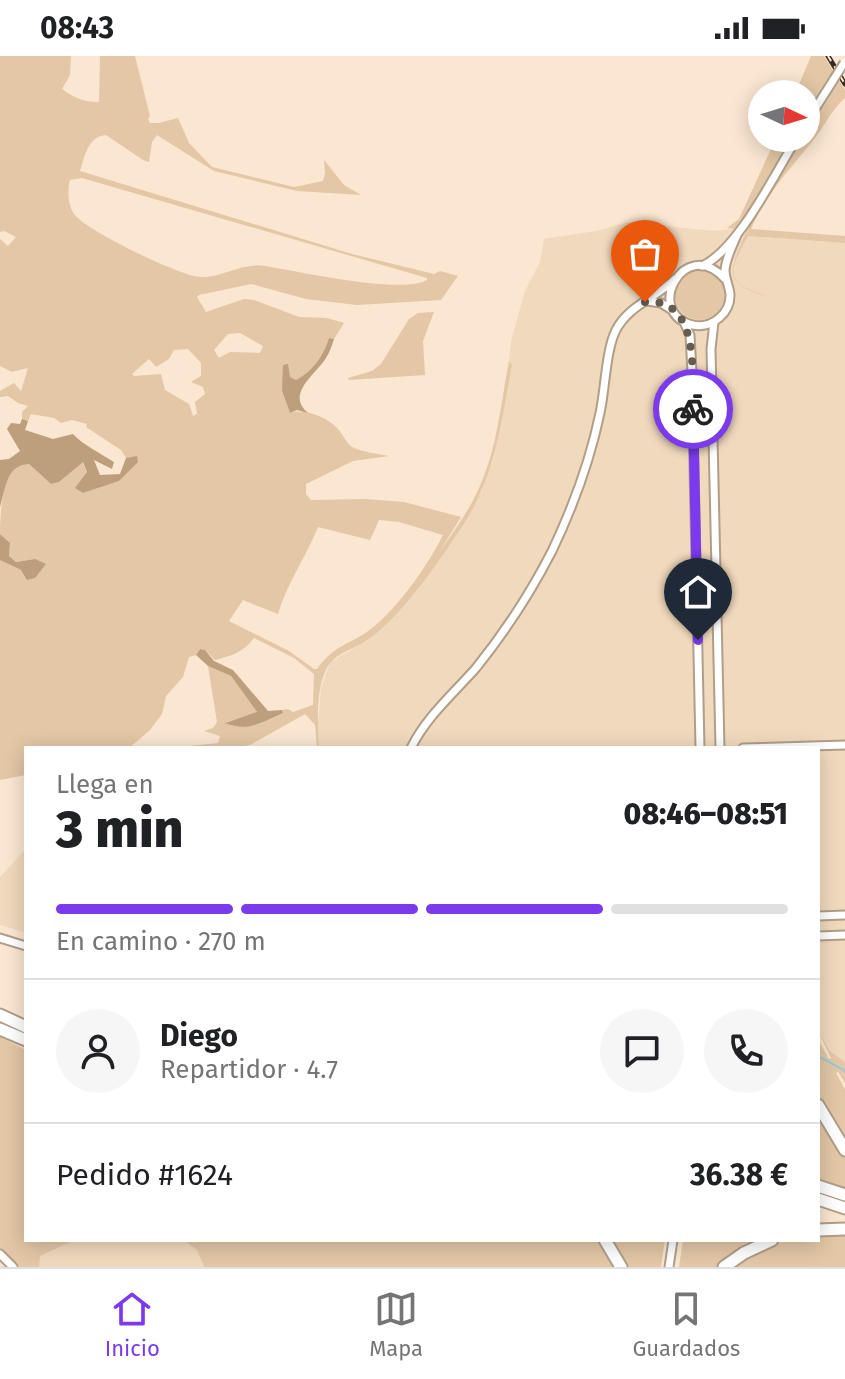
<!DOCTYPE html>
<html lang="es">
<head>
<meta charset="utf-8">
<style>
	body { margin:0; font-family:"Fira Sans",sans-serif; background:#f6f6f6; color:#202124; height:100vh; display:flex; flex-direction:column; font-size:30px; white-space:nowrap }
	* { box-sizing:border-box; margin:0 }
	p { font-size:26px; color:#757577 }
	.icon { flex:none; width:44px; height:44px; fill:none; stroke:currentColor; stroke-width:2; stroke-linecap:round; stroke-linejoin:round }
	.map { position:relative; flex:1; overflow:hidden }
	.sheet { position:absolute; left:24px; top:690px; width:796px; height:496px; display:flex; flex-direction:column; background:#fff; border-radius:0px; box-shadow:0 4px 20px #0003 }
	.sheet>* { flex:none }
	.needle { width:52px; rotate:94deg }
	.controls { position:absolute; left:748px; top:24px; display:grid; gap:16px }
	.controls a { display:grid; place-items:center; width:72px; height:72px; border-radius:50%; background:#fff; box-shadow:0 4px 20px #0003; font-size:40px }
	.pin { position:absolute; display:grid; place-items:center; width:68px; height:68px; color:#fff; margin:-82px -34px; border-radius:50% 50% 50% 0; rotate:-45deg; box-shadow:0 0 8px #0007 }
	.pin .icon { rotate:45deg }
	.courier { position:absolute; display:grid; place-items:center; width:80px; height:80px; margin:-40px; border:6px solid #7c3aed; border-radius:50%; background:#fff; color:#222; box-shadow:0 2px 10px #0007 }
	.overview em { font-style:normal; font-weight:800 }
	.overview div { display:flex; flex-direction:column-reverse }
	.overview { display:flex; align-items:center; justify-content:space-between; height:136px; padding:0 32px }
	h1 { font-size:52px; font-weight:800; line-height:60px }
	.bar { display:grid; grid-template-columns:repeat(4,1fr); gap:12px 8px; align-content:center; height:96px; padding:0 32px }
	.bar i { height:10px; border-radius:6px; background:#e0e0e0 }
	.bar .on { background:#7c3aed }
	.bar p { grid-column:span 4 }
	.line { display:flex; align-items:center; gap:20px; padding:0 32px; border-top:2px solid #e0e0e0 }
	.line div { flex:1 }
	.round { display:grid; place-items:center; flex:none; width:84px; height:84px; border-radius:42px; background:#f6f6f6 }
	.status { display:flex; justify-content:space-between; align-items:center; height:56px; padding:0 40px; background:#fff; direction:ltr }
	.status svg { height:22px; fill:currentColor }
	.tabs { display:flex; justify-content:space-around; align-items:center; height:112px; border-top:2px solid #e0e0e0; background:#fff; font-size:22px; color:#757577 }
	.tabs a { display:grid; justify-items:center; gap:4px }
	.tabs .on { color:#7c3aed }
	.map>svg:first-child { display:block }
	.built { fill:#f1d9bd }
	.green { fill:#e3c7a6; fill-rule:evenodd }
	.forest { fill:#bd9f7d }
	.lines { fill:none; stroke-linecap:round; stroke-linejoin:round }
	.stream { stroke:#95c8db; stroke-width:2 }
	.minor-casing { stroke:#b09e89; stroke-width:11 }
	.highway-casing { stroke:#b09e89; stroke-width:15 }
	.minor { stroke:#fff; stroke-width:7 }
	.highway { stroke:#fff; stroke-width:11 }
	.rail-casing { stroke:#332b21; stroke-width:5 }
	.rail { stroke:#fae6d1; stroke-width:2; stroke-dasharray:6; stroke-linecap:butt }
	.minor-bridge-casing { stroke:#b09e89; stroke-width:11; stroke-linecap:butt }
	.minor-bridge { stroke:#fff; stroke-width:7 }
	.done { stroke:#665c4f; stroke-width:8; stroke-dasharray:0 14.4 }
	.route { stroke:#7c3aed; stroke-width:10 }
</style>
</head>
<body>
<div class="status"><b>08:43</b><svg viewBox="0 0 49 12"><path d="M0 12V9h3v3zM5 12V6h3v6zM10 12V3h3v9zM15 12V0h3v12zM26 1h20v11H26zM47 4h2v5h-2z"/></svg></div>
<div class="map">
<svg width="845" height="1211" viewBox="0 0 845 1211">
	<rect width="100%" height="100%" fill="#fae6d1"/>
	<path class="built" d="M628,166L714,175L734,173L749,180L845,187V1006L830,995L818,975V692H319L318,668L321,633L330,606L370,583L390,564L454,482L482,435L500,372L512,310L509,305L511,285L525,235L540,206L544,183L596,175Z
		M26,793V877L0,869V821Z
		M75,1184H183L197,1194L204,1211H0L40,1200Z"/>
	<path class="green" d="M0,0H71L70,19L62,33C73,41 85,47 99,46L100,0H135L150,60L148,63L150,67H159L178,62L189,87L212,111L294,131L323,125L325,117L324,104L344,129L361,139L297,135L214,115L157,79L152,86L149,106L143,104L106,79C88,80 85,100 80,115L352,198L434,218L440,215L458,220L441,244L357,249L306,243L251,228L199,239L197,241L206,256L244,243L254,244L299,261L327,262L344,267L334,283L329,282C324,299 312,316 296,324L290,321L282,335L290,357C304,352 326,361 336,371C342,376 346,387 352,391C362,396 378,398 389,400L353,405L306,428V438L311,444L365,443L404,446L461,461L440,495C454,475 469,455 479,432C497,394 501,347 509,305L512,309C502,362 495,420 465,466C443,500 402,560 369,583C354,594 334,596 326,614C315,637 318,668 319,692H317L315,669L305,658L250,689L230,692L180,691L218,687L220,680L204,675L213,672L217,666L208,610L231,620L258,657L226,666C250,675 261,668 283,657L282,654L288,653L293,656L313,649L314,618L294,602L254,582C244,596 231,600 215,604L205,594L200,593L196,599L189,601L183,621L166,640L162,658L150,674L129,692H26V719L0,724V504L21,514L35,503L16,506L9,500L10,487L0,478C0,463 2,417 17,410C20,408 26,408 29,408L51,428L59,426L82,405L87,416L83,437L119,425L137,401L126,402L121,394L86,371L87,368L72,364L61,367L54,362L31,358L28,365L22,363V356L28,350L18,347L8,340L0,341V335L14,327L21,335L28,312L12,316L0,310V183L8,190L16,181L4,175L0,176ZM82,122L427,222V224C402,239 297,215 265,210C242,206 222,222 200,221C180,220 87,175 75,159C68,151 67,135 70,124ZM240,277L263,290L260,297L230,296L219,302L214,294L228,278ZM188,293L201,307V320L191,326L203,331L205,338L195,346L197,358L193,360L189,348L165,334L161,318L134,320L132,318L149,303L156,311L169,303L174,294ZM379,464L399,466L443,479C428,509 398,552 371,573C350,589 335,588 317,613H314L289,595L229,565L243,544L278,558C287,527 306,501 318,471L370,484Z
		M811,0H824L845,34V42C830,55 824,72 811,87C789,114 765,140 751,173L845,180V187L748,180C741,194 723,218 742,230C750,235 760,236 766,241C755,235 740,234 734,222C724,200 787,105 802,82H806V75L837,26L833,20L806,62V38H795Z
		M776,82H794L749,155L734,173L727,172L739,163Z
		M675 239a25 25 0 1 1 50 0a25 25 0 1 1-50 0Z
		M434,256L423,285L425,319L349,324L348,322L372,315L381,308L409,263L418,257Z
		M818,975L830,995L845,1006V1027L838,1016L836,1017L845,1033V1087L818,1040V983L829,1003L831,1002Z
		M0,981L26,994V1184H75L40,1200L39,1211H19L0,1193Z
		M818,1055L845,1098V1133L818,1125Z
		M845,1177V1211H730L784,1184H818V1178Z
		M183,1184H599L614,1211H204L197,1194Z
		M611,1184H665L661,1211H627Z
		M683,1184H763L735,1197L718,1211H679Z"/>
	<path class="forest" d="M329,282L334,283C332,289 330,296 326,302C316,318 285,338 308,357L297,354L290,357L282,335L283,309L288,308L290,321L296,324C312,316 324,299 329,282Z
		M22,363L28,365L25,374L53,383L73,378C83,389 100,397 114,406L112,413L94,404L100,419L120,418L126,402L137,400L138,406L119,425L83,437L75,432L87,416L83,406L59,426L51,428L29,408C6,409 6,432 0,451V404L9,403L20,395L7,373L11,367L20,368Z
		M0,478L10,487L9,500L16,506L35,503L46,508L35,522L27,524L21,514L0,504Z
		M200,593L205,594L214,605L233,614L268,655L282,654L283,657C261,667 248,676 225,667L257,656L231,620L208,610L196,599Z"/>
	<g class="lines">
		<path class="stream" d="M818,1000L845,1015"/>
		<g class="minor-casing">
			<path id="minor" d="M806,67L834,23
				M702,210C739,193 775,117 797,82
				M725,223C684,178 643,258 693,269C712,273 731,257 730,238C729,229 725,223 725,214C726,202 732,191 737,179
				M647,245L661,247L672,254
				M684,266L690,279L692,316L700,692
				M714,266L711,293L720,692
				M411,692C427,660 453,638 476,612C505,576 531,536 552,495C573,451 590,405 600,357C605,335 606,293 616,274C629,249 656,242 675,223
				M743,692L845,689
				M818,860L845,859
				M818,880L845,879
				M0,882L26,890
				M0,1198L13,1211
				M669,1211L673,1184"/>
		</g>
		<g class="highway-casing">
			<path id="highway" d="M0,959L26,971
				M0,973L26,984
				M818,1049L845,1094
				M818,1130L845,1139
				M818,1143L845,1152
				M818,1174L845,1173
				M605,1184L621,1211
				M724,1211L744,1197L772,1184"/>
		</g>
		<use href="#minor" class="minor"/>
		<use href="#highway" class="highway"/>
		<g class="rail-casing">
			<path id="rail" d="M828,0L845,28"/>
		</g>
		<use href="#rail" class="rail"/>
		<g class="minor-bridge-casing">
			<path id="minor-bridge" d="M834,23L844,7"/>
		</g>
		<use href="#minor-bridge" class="minor-bridge"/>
	</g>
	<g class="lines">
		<path class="done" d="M645,246C700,241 692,317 693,353"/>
		<path class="route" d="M693,353L698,584"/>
	</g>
</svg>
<div class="controls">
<a><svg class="needle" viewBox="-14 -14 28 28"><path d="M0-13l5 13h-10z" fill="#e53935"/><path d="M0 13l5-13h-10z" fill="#757577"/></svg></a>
</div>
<div class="pin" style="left:645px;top:246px;background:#ea580c"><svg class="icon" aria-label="bag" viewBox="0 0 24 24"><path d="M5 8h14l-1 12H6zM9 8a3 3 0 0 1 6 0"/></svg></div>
<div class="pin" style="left:698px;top:584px;background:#1f2937"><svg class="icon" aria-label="home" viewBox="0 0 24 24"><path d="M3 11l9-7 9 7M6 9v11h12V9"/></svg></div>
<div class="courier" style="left:693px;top:353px"><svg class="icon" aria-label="bike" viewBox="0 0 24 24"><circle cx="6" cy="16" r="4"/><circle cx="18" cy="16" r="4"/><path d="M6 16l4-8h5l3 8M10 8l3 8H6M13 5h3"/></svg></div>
<section class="sheet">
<div class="overview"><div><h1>3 min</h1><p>Llega en</p></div><em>08:46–08:51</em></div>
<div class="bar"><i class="on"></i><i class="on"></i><i class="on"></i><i></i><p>En camino · 270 m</p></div>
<div class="line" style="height:144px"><a class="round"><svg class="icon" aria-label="person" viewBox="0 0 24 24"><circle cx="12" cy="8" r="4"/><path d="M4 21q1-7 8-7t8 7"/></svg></a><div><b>Diego</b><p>Repartidor · 4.7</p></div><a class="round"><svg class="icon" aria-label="chat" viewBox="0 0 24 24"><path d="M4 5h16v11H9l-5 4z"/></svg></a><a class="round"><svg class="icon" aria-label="phone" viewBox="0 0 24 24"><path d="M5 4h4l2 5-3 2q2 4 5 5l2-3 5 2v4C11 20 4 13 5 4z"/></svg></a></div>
<div class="line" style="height:104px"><div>Pedido #1624</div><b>36.38 €</b></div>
</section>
</div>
<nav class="tabs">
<a class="on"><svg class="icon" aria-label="home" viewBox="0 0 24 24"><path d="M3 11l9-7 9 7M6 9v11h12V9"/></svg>Inicio</a>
<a><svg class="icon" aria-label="map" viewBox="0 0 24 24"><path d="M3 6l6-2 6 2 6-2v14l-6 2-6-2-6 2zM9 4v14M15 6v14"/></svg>Mapa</a>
<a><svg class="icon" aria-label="saved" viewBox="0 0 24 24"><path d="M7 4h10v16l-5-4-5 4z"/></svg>Guardados</a>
</nav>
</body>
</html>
